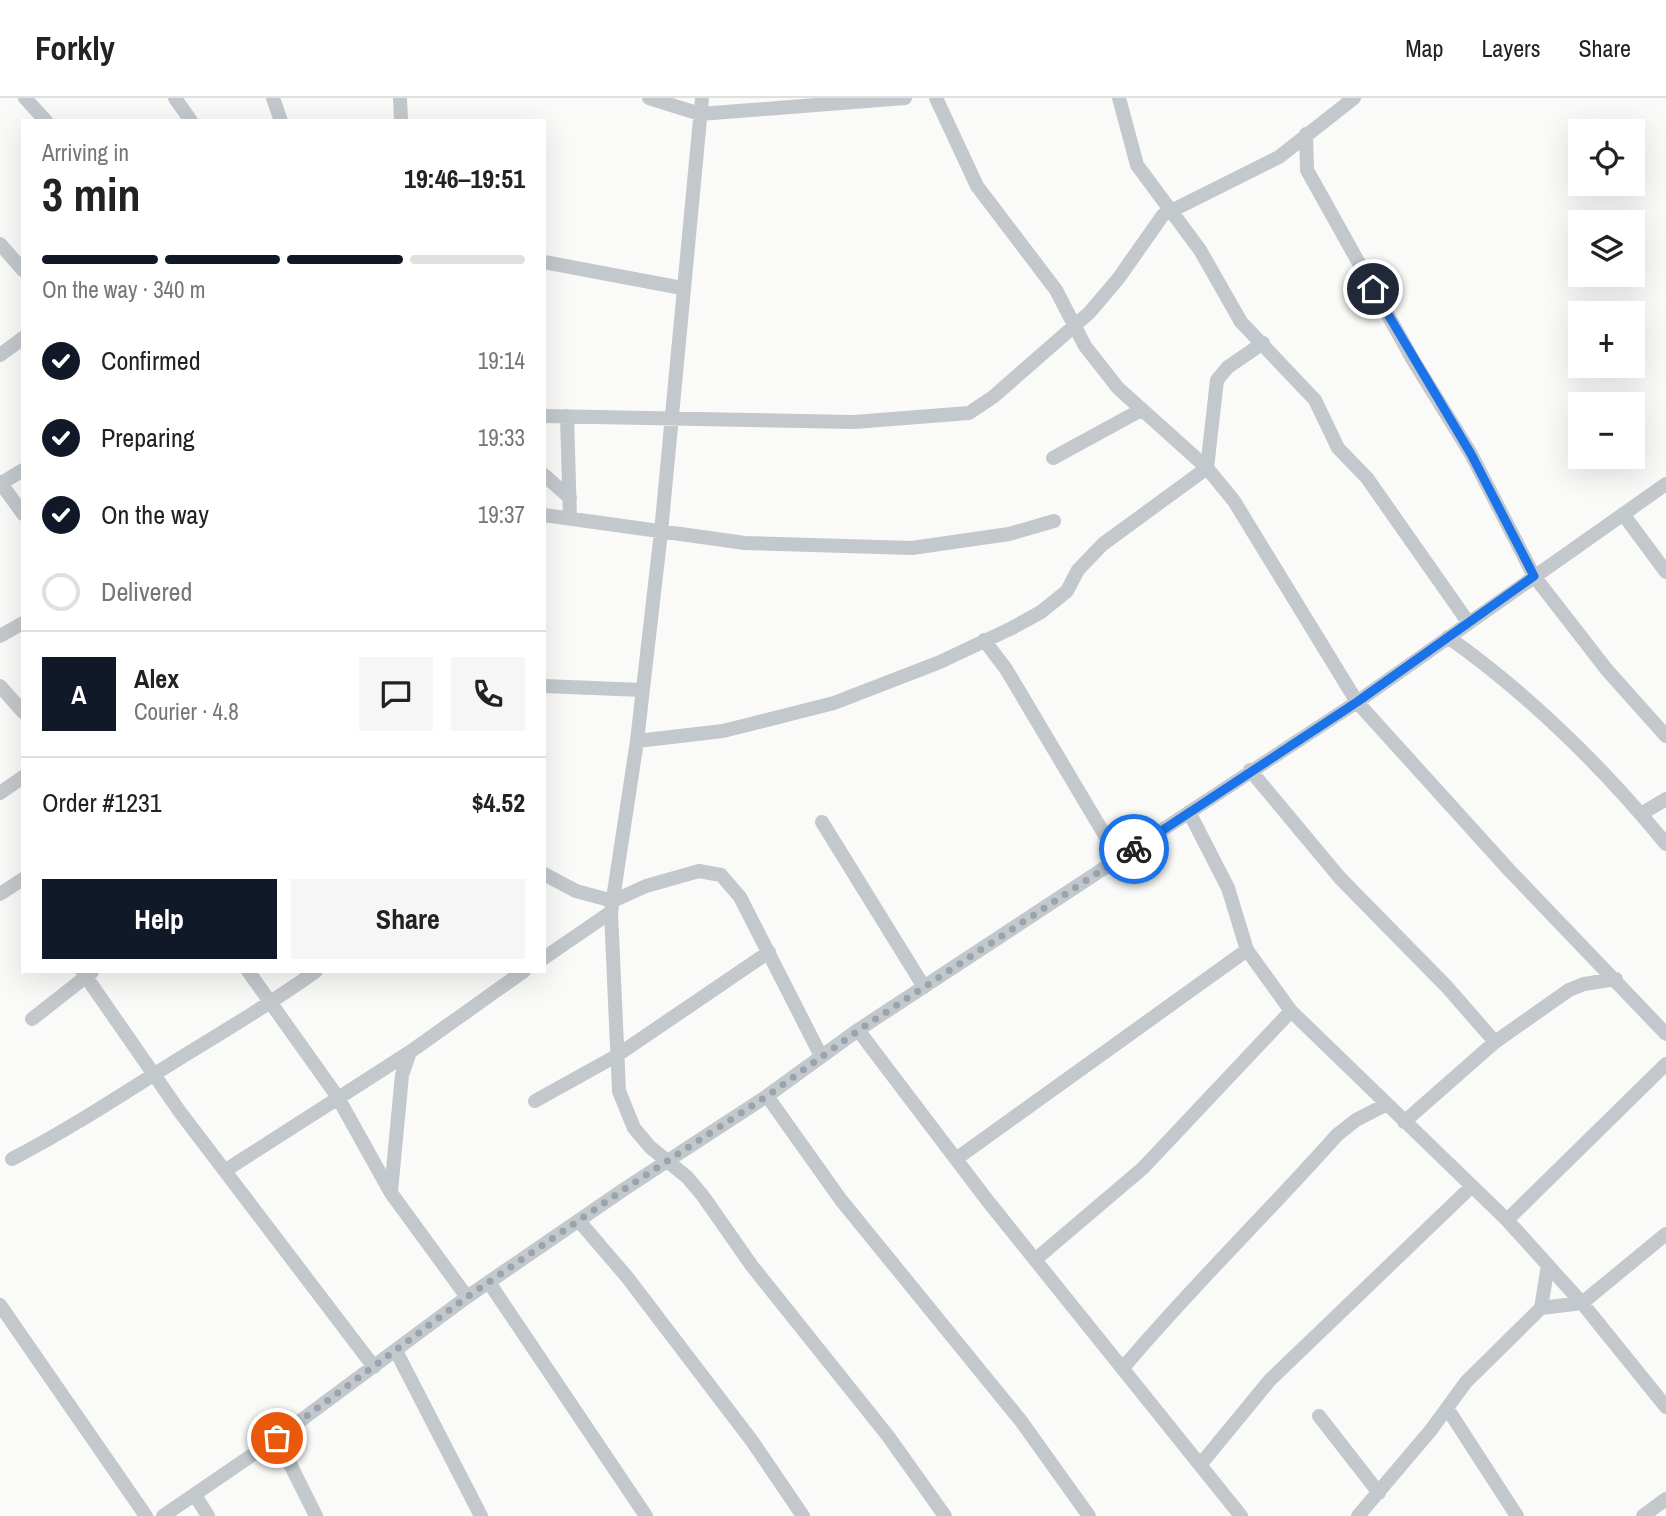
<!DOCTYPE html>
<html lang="en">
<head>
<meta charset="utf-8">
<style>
	body { margin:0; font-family:"Archivo Narrow",sans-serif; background:#f6f6f6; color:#222; height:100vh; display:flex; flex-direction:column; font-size:26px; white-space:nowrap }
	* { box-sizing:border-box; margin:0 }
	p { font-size:23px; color:#767676 }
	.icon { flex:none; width:38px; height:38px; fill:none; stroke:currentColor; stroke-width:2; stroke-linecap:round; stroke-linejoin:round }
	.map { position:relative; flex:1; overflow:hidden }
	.panel { position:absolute; left:21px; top:21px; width:525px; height:854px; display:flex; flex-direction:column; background:#fff; border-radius:0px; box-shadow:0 7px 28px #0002 }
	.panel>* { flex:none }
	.tools { position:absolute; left:1568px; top:21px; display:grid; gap:14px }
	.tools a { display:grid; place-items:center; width:77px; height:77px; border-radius:0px; background:#fff; box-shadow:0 7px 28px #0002; font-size:35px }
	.pin { position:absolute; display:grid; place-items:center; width:60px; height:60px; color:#fff; margin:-30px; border:4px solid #fff; border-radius:50%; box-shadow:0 2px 7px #0007 }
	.courier { position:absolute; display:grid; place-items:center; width:70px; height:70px; margin:-35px; border:5px solid #1a73e8; border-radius:50%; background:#fff; color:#222; box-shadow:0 2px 9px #0007 }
	.overview em { font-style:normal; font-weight:800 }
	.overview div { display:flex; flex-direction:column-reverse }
	.overview { display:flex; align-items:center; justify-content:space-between; height:119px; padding:0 21px }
	h1 { font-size:46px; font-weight:800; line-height:52px }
	.bar { display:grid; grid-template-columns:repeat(4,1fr); gap:10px 7px; align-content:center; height:84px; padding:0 21px }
	.bar i { height:9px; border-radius:5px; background:#e0e0e0 }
	.bar .active { background:#111827 }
	.bar p { grid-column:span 4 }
	.line { display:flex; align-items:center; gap:18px; padding:0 21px; border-top:2px solid #e0e0e0 }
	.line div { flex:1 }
	.round { display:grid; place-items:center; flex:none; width:74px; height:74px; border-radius:0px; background:#f6f6f6 }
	ol { padding:0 21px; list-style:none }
	li { display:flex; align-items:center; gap:21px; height:77px }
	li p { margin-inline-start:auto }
	li .icon { padding:7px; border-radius:50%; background:#111827; color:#fff; stroke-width:4 }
	li:last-child { color:#767676 }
	li i { width:38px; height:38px; border:4px solid #e0e0e0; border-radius:50% }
	.primary-button { display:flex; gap:14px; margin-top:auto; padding:14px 21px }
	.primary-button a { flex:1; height:80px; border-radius:0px; background:#111827; color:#fff; font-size:28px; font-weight:800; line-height:80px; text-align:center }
	.primary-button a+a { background:#f6f6f6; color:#222 }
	header { display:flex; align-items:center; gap:42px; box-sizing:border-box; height:98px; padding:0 35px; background:#fff; border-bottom:2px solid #e0e0e0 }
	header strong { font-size:33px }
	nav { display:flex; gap:38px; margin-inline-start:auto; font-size:24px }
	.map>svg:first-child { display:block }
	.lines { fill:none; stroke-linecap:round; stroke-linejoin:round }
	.street { stroke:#c3c8cc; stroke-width:14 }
	.done { stroke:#99a4ac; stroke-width:7; stroke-dasharray:0 12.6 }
	.route { stroke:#1a73e8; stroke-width:9 }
</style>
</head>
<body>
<header>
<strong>Forkly</strong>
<nav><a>Map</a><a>Layers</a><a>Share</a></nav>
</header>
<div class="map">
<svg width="1666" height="1418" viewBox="0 0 1666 1418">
	<rect width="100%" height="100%" fill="#fafaf8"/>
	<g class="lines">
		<path class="street" d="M25,0L46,23
			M175,0L191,23
			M273,0L281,23
			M400,0L401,23
			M649,0L700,16L905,0
			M702,0L661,434L637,643L611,814L619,993L634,1030L650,1049L687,1079L703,1098L752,1168L888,1338L945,1418
			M936,0L977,88L1056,192L1085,248L1118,290L1207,370L1234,403L1357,604L1510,773L1666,936
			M1119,0L1137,67L1200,152L1241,224L1315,302L1338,350L1367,380L1468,524
			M1306,36L1307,72L1413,262L1471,356L1534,478L1607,572L1666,638
			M0,146L23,172
			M544,164L682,190
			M0,257L23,240
			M544,318L854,324L969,315L993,299L1089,215L1118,181L1163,117L1279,59L1354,0
			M567,318L570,419
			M1053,360L1141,312
			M1207,370L1217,282L1228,269L1263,245
			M544,377L570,400
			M0,384L23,416
			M0,386L23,372
			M1623,416L1666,474
			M544,417L745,445L912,450L1009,436L1054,423
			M0,538L23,525
			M1448,539C1531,598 1602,668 1666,746
			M984,542L1006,571L1119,761
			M0,588L23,614
			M544,588L642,592
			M637,643L723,633L834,605L940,564L1012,530L1041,514L1067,493L1078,472L1103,446L1207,370
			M1250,672L1340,780L1447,889L1495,944
			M0,695L23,679
			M1189,714L1228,790L1247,852
			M1641,716L1666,701
			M822,724L924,889
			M544,776L576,793L613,803L646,788L699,773L721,777L740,799L821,958
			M0,796L23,781
			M544,860L611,814
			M82,873L180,1014L374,1269
			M248,873L337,998L391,1095L467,1199
			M32,921L92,874
			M858,932L987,1102L1241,1418
			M767,998L841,1102L1021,1323L1089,1418
			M535,1003L616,958L769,854
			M1404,1024L1495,944L1569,892L1584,886L1616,881
			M12,1061C76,1028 134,988 195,951C236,926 276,902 316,873
			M956,1061L1247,852L1291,913L1507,1122L1582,1205L1666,1309
			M226,1072L410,954
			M391,1093L402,977L410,954L524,873
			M1507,1122L1666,966
			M579,1123L627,1179L752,1343L803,1418
			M1036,1161L1143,1070L1291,913
			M490,1186L646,1418
			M0,1207L146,1418
			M1541,1210L1582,1205L1666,1136
			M396,1253L481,1418
			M1123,1270C1191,1189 1267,1116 1337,1037L1356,1022L1385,1007
			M1447,1310L1517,1418
			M1319,1318L1379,1395
			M277,1340L316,1418
			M1200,1367L1270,1282L1471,1089
			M195,1397L208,1418
			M163,1418L277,1340L467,1199L626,1090L767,998L858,932L1357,604L1666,386
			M1358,1418L1431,1332L1466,1284L1541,1210L1548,1167
			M1643,1418L1666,1401"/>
	</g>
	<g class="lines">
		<path class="done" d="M277,1340L467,1199L626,1090L767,998L859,932L1134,751"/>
		<path class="route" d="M1134,751L1357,604L1534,478L1471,356L1373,191"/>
	</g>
</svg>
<div class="tools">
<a><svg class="icon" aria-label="locate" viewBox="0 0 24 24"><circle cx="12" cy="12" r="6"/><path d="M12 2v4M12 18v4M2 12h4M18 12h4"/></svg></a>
<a><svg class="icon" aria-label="layers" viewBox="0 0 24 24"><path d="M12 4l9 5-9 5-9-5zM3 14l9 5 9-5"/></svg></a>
<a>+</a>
<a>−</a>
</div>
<div class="pin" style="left:277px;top:1340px;background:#ea580c"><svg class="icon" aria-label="bag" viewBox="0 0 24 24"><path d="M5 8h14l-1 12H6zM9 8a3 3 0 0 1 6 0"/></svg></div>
<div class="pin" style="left:1373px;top:191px;background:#1f2937"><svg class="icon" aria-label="home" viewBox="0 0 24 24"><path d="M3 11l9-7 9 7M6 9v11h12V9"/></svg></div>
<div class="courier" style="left:1134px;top:751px"><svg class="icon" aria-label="bike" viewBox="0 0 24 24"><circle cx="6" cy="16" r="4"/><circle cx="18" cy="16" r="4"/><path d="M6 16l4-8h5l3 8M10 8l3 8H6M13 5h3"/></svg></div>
<section class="panel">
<div class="overview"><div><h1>3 min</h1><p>Arriving in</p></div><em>19:46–19:51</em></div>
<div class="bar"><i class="active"></i><i class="active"></i><i class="active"></i><i></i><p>On the way · 340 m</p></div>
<ol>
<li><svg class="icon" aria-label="check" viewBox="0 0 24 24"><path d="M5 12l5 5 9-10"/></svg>Confirmed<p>19:14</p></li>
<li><svg class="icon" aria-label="check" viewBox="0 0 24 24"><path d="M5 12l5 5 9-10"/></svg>Preparing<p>19:33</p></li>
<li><svg class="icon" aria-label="check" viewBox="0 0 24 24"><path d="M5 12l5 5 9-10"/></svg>On the way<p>19:37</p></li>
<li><i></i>Delivered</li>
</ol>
<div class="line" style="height:126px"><b class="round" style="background:#111827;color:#fff">A</b><div><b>Alex</b><p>Courier · 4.8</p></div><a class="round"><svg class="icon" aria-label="chat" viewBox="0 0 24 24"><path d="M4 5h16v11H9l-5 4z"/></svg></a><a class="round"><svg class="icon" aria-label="phone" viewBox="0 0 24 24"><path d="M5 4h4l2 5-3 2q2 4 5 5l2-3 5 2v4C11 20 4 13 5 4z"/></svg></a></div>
<div class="line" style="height:91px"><div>Order #1231</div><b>$4.52</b></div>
<div class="primary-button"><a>Help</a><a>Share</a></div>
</section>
</div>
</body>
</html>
